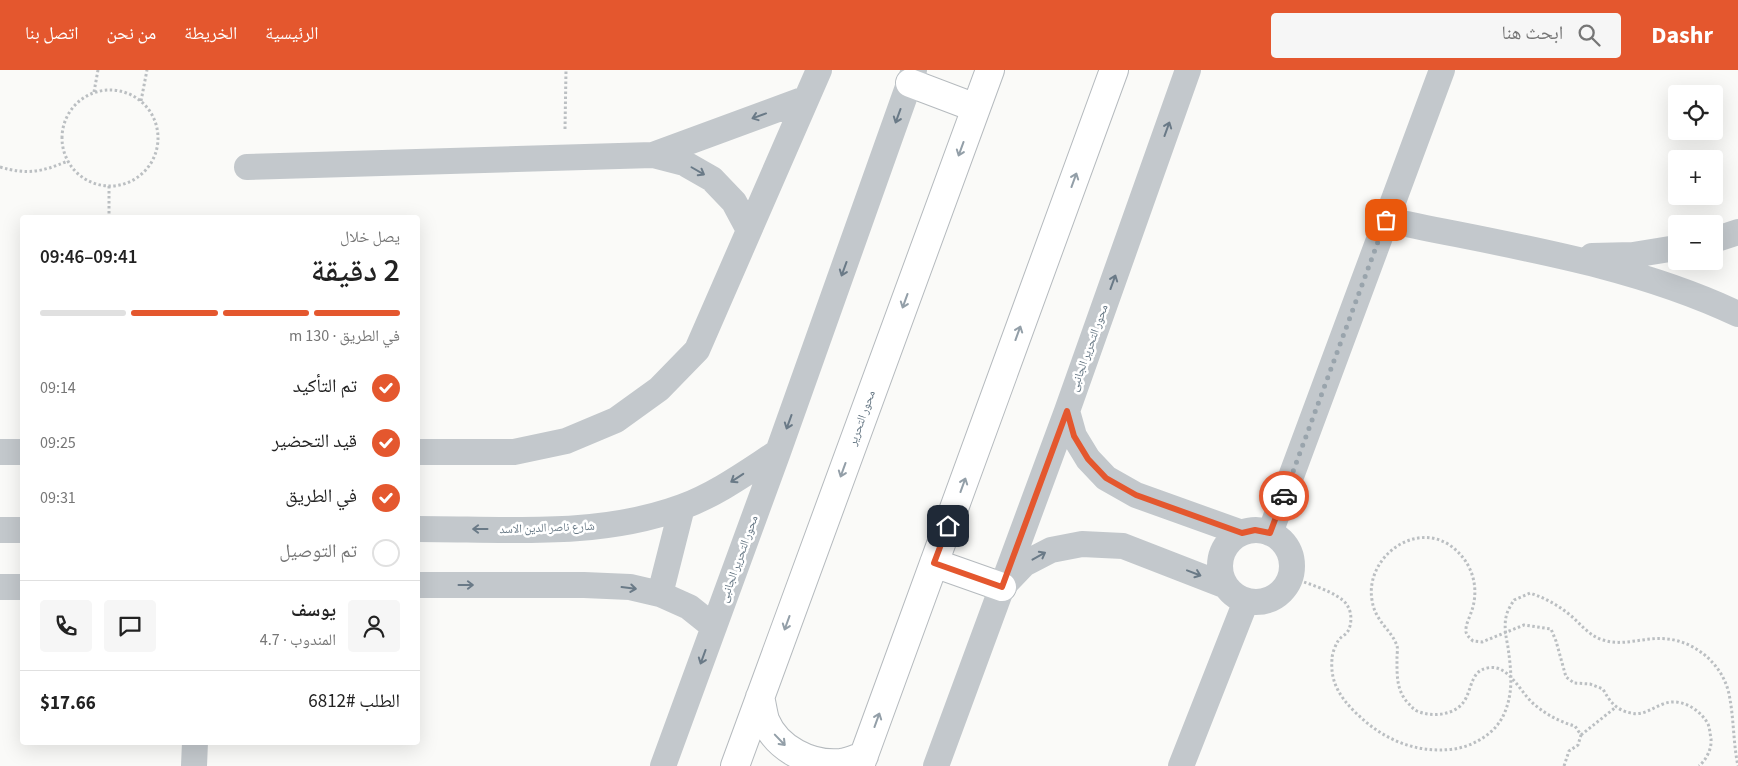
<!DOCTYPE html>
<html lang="ar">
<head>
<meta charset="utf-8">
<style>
	body { margin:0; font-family:"Source Sans 3","Noto Naskh Arabic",sans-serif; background:#f6f6f6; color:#222; direction:rtl; height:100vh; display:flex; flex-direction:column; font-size:19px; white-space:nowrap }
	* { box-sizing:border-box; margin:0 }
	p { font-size:16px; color:#767676 }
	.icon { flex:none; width:28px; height:28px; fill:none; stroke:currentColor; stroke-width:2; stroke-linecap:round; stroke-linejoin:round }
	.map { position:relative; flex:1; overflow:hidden; direction:ltr }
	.sheet { position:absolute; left:20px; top:145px; width:400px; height:530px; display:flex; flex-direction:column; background:#fff; border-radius:5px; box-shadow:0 5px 20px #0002; direction:rtl }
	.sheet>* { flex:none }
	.tools { position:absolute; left:1668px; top:15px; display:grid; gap:10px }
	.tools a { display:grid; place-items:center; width:55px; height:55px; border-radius:5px; background:#fff; box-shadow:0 5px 20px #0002; font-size:25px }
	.pin { position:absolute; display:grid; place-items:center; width:42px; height:42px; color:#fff; margin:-21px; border-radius:10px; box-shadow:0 2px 8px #0006 }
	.courier { position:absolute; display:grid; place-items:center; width:50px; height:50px; margin:-25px; border:4px solid #e4572e; border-radius:50%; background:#fff; color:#222; box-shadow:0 1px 6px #0007 }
	.overview em { font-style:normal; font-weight:600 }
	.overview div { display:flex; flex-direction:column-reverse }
	.overview { display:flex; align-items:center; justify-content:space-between; height:85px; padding:0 20px }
	h1 { font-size:32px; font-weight:600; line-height:38px }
	.bar { display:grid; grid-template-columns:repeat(4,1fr); gap:8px 5px; align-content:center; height:60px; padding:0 20px }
	.bar i { height:6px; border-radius:4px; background:#e0e0e0 }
	.bar .current { background:#e4572e }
	.bar p { grid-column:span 4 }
	.line { display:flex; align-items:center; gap:12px; padding:0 20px; border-top:1px solid #e0e0e0 }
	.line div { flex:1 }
	.round { display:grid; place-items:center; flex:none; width:52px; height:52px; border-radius:5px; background:#f6f6f6 }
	ol { padding:0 20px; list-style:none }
	li { display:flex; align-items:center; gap:15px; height:55px }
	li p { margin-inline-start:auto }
	li .icon { padding:5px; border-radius:50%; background:#e4572e; color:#fff; stroke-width:4 }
	li:last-child { color:#767676 }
	li i { width:28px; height:28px; border:2px solid #e0e0e0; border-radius:50% }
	header { display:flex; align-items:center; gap:30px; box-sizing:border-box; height:70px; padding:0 25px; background:#e4572e; color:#fff }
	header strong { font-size:24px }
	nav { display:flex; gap:28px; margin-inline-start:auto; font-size:18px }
	.search { width:350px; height:45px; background:#f6f6f6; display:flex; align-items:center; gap:12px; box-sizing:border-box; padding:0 18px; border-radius:5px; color:#767676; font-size:19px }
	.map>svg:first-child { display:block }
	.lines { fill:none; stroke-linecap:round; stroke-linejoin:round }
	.primary-casing { stroke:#b5babe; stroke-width:30 }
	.path { stroke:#bbbfc2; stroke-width:3; stroke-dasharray:2.5 2.5; stroke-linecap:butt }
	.minor { stroke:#c3c8cc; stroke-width:26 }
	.primary { stroke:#fff; stroke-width:28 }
	.oneway { stroke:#6a7a87 }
	.oneway2 { stroke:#939fa8 }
	.done { stroke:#99a4ac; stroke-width:5; stroke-dasharray:0 9 }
	.route { stroke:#e4572e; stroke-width:6 }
	.labels { text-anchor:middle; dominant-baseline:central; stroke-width:5; stroke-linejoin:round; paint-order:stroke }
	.street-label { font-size:12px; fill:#657683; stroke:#fff }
</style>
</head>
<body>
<header>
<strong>Dashr</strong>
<div class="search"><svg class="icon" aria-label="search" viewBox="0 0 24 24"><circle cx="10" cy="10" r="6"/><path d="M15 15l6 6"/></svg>ابحث هنا</div>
<nav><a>الرئيسية</a><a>الخريطة</a><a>من نحن</a><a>اتصل بنا</a></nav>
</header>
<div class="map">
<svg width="1738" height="696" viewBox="0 0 1738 696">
	<rect width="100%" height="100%" fill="#fafaf8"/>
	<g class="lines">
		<g class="primary-casing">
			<path id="primary" d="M910,13L976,38
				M934,493L1002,517
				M760,627C762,635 763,643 765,650C777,679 811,696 841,693C849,692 857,688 864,686
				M735,696L990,0
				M860,696L1114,0"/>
		</g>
		<path class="path" d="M62 68a48 48 0 1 1 96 0a48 48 0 1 1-96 0Z
			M94,22L98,0
			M141,31L147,0
			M565,59L566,0
			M0,97C28,105 41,102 68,91
			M109,116V148
			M1290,507C1305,513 1339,522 1347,535C1352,542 1352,554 1348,561C1346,565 1340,567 1338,571C1335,576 1332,584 1332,589C1330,612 1340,627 1355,642C1382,669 1415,684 1454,679C1474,676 1496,663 1504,644C1514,622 1511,600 1508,577C1506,567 1504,557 1506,547C1507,541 1511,535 1514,530L1530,523C1545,528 1558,535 1570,545C1581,554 1589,566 1603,570C1624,577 1646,566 1668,569C1696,572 1723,595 1729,624C1734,648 1733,672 1738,696
			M1581,665L1616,637
			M1564,696L1569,681L1578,675L1581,665L1575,656C1560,652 1547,645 1535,635C1520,623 1509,593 1487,598C1472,601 1472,616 1466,628C1458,645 1433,648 1417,641C1413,639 1411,636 1408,633C1396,620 1397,604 1397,587C1397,584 1398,579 1397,576C1392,560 1375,552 1372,530C1365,490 1411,452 1448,474C1471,489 1480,515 1472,540C1470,547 1465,555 1466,562C1467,566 1470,568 1473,571L1482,572L1524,555L1551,559L1556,571L1566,607L1574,613L1590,614L1603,619C1610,632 1616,640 1631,643C1643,646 1652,638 1663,634C1680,627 1700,639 1708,654C1710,659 1710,664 1711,669C1712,679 1706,690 1699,696"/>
		<path class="minor" d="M653,85L805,29
			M247,97L653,85L684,93L712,109L734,132L749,160
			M1387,150C1504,175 1628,192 1738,244
			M1714,170L1738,162
			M1592,186L1633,185L1676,178
			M1067,341L1074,366L1088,389L1106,408L1136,425L1242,463
			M0,382H22
			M418,382H514L566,371L616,350L659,319L697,280L819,0
			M418,459C506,459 598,468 682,437C717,424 747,402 778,382
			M0,460H22
			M1220 496a36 36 0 1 1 72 0a36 36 0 1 1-72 0Z
			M1270,463L1442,0
			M418,515H584L630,517L660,524L689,537L714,557
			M1004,515L1024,494L1051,480L1082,474L1123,476L1226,516
			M0,517H22
			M660,524L682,437
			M194,696L195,672
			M663,696L778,382L914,0
			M936,696L1067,341L1188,0
			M1181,696L1246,531"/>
		<use href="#primary" class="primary"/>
	</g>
	<defs><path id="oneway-shaft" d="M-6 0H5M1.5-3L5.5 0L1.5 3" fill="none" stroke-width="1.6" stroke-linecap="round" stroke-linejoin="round" transform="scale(1.25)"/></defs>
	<g class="oneway">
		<use href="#oneway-shaft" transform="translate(759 46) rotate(160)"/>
		<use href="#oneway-shaft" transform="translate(898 46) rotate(110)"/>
		<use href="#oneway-shaft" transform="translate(1167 59) rotate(-70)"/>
		<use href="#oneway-shaft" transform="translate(698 101) rotate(30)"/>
		<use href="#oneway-shaft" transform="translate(844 199) rotate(110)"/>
		<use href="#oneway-shaft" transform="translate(1113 212) rotate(-70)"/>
		<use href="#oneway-shaft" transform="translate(789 352) rotate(110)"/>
		<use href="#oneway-shaft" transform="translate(737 408) rotate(147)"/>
		<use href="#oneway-shaft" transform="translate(480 459) rotate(180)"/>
		<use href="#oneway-shaft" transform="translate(1039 486) rotate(-29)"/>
		<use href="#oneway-shaft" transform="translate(1194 503) rotate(21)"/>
		<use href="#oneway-shaft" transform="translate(466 515)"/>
		<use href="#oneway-shaft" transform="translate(629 518) rotate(7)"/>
		<use href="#oneway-shaft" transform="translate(703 587) rotate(110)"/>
	</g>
	<g class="oneway2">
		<use href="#oneway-shaft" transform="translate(961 79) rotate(110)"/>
		<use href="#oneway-shaft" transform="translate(1074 110) rotate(-70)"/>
		<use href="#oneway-shaft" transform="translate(905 231) rotate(110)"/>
		<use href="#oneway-shaft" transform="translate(1018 263) rotate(-70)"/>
		<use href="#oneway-shaft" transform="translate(843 400) rotate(110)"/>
		<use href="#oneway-shaft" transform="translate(963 415) rotate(-70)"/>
		<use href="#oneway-shaft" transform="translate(787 553) rotate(110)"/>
		<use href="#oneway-shaft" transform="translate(877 650) rotate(-70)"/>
		<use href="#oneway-shaft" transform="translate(780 670) rotate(46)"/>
	</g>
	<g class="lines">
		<path class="done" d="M1284,426L1386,150"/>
		<path class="route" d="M948,456L934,493L1002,517L1067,341L1074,366L1088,389L1106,408L1136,425L1242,463L1255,460L1270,463L1284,426"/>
	</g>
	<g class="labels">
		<g class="street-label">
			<text transform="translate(1089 278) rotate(-70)">محور التحرير الجانبى</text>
			<text transform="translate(862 348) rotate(-70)">محور التحرير</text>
			<text transform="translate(547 458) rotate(-2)">شارع ناصر الدين الاسد</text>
			<text transform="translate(739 489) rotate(-70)">محور التحرير الجانبى</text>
		</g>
	</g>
</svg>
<div class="tools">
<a><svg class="icon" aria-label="locate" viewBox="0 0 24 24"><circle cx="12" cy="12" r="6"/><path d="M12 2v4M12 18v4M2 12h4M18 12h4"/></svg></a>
<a>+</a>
<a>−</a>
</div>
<div class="pin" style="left:1386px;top:150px;background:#ea580c"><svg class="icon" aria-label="bag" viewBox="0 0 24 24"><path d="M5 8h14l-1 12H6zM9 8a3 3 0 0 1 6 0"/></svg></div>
<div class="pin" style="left:948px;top:456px;background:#1f2937"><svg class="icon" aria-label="home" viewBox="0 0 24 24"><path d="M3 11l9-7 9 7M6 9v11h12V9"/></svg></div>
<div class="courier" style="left:1284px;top:426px"><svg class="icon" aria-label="car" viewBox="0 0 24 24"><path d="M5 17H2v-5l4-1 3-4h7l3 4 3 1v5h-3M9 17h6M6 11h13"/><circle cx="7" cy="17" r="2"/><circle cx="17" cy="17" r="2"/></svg></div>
<section class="sheet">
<div class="overview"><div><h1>2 دقيقة</h1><p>يصل خلال</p></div><em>09:41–09:46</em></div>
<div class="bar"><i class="current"></i><i class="current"></i><i class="current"></i><i></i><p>في الطريق · 130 m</p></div>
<ol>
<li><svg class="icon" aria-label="check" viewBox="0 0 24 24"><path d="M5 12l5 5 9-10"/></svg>تم التأكيد<p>09:14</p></li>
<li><svg class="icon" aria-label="check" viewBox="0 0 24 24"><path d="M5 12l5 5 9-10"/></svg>قيد التحضير<p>09:25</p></li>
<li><svg class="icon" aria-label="check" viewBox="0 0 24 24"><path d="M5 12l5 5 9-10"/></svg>في الطريق<p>09:31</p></li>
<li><i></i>تم التوصيل</li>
</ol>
<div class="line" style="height:90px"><a class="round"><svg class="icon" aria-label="person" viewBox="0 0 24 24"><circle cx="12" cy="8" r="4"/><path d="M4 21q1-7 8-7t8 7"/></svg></a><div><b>يوسف</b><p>المندوب · 4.7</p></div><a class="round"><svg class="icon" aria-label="chat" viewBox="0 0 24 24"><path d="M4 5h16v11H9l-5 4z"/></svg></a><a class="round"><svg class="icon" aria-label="phone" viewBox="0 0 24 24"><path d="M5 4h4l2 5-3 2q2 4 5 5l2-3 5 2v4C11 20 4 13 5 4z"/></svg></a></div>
<div class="line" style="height:65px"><div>الطلب #6812</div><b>$17.66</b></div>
</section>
</div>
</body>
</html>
